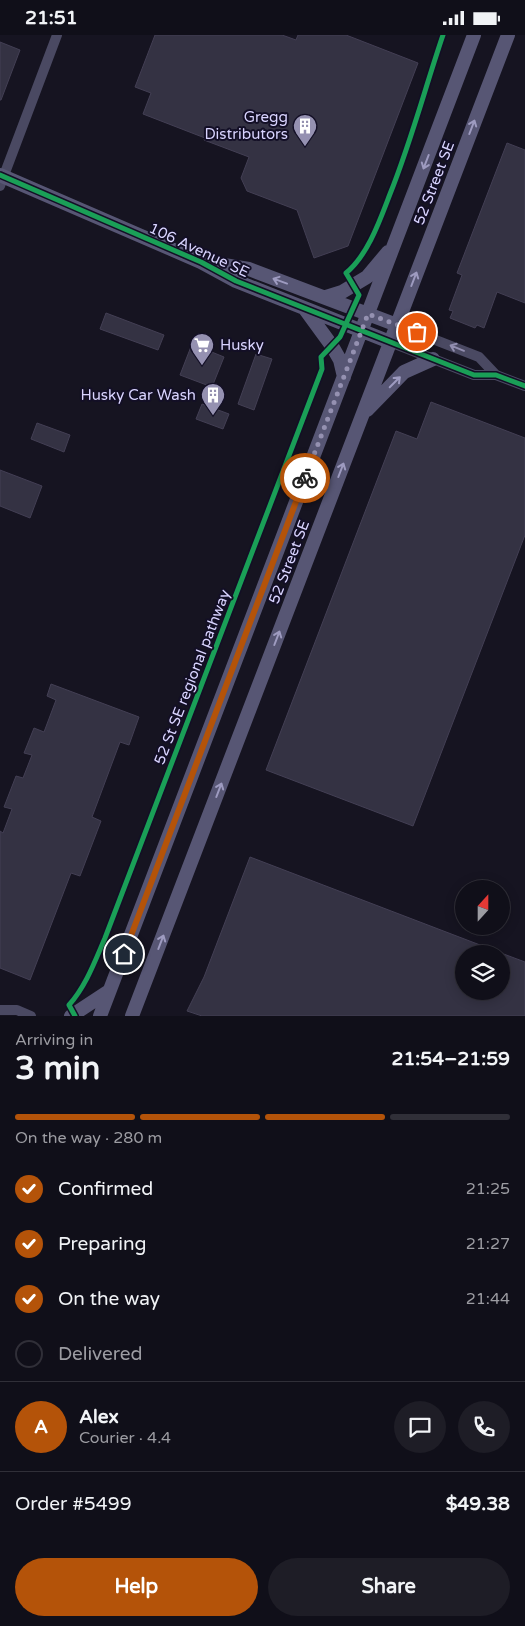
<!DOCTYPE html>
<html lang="en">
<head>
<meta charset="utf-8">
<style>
	body { margin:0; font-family:"Varela Round",sans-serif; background:#1e1d26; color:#f1f3f6; height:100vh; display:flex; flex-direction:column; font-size:19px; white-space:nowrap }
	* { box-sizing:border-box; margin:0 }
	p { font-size:16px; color:#9c9ca2 }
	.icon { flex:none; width:28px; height:28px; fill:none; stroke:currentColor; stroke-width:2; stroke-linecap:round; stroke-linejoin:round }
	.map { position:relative; height:981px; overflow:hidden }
	.drawer { display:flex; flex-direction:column; background:#100f19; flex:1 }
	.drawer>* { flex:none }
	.needle { width:32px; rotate:21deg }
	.fabs { position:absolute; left:455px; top:845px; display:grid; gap:10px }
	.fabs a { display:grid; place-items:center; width:55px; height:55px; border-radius:50%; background:#100f19; box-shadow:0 2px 12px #0003,0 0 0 1px #302f38; font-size:25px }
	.pin { position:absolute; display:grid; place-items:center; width:42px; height:42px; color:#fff; margin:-21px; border:2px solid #fff; border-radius:50%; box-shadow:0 1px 5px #0007 }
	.courier { position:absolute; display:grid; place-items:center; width:50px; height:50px; margin:-25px; border:4px solid #b45309; border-radius:50%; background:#fff; color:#222; box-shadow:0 1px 6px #0007 }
	.headline em { font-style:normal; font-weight:700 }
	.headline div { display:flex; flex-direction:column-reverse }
	.headline { display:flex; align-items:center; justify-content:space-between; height:85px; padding:0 15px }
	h1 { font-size:32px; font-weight:700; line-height:38px }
	.bar { display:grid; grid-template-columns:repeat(4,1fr); gap:8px 5px; align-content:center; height:60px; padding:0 15px }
	.bar i { height:6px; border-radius:4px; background:#302f38 }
	.bar .active { background:#b45309 }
	.bar p { grid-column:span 4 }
	.line { display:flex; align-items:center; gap:12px; padding:0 15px; border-top:1px solid #302f38 }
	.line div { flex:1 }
	.round { display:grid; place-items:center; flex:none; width:52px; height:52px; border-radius:26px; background:#1e1d26 }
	ol { padding:0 15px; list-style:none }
	li { display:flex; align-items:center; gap:15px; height:55px }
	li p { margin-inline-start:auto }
	li .icon { padding:5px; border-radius:50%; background:#b45309; color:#fff; stroke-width:4 }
	li:last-child { color:#9c9ca2 }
	li i { width:28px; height:28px; border:2px solid #302f38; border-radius:50% }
	.action { display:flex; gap:10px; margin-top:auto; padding:10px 15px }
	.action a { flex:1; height:58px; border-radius:30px; background:#b45309; color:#fff; font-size:20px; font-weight:700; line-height:58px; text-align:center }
	.action a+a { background:#1e1d26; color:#f1f3f6 }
	.status { display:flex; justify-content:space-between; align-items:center; height:35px; padding:0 25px; background:#100f19; direction:ltr }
	.status svg { height:14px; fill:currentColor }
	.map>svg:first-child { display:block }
	.building { fill:#343243; stroke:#433f54 }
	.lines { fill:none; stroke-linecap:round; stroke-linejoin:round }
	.street { stroke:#4a4962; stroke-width:10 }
	.secondary { stroke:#575674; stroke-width:14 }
	.cycleway-casing { stroke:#130f26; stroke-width:8 }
	.cycleway { stroke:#1a9f57; stroke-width:5 }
	.oneway { stroke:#9e9bc0 }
	.oneway2 { stroke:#928eb0 }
	.done { stroke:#9591b1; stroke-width:5; stroke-dasharray:0 9 }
	.route { stroke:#b45309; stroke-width:6 }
	.labels { text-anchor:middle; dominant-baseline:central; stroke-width:4; stroke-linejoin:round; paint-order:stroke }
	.poi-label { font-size:15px; fill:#d9d4ff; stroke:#130f26; text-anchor:end }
	.street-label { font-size:15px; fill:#d9d4ff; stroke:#130f26 }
</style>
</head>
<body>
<div class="status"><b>21:51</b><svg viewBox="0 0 49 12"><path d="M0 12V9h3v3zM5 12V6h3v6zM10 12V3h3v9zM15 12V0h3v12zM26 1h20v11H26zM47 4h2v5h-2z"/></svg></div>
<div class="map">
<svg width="525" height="981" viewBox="0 0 525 981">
	<rect width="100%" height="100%" fill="#161421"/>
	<path class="building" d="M155,0H282L296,5L298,0H346L418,28L348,211L314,223L297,175L247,156L241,143L249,122L204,105L205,103L143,79L151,58L135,52Z
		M0,7L20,15L1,65H0Z
		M507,108L525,115V268L497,257L484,293L477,290L475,293L450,283L453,276L449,275L462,240L457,238Z
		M106,278L164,300L158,315L100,294Z
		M192,309L224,322L212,352L180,340Z
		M256,319L272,324L254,375L238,369Z
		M431,367L525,403V500L413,791L266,735L396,396L417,404Z
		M202,369L229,379L223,394L196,384Z
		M37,388L70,400L64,417L31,404Z
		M0,435L42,451L30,483L0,471Z
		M51,649L139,682L129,710L120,707L92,782L101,786L80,841L71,838L30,945L0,933V796L3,798L12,774L4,772L16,741L23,743L32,720L24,718L34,693L44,697L56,665L47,661Z
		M250,822L501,918L464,919V956H501V918L525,927V981H202L187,976L204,942Z"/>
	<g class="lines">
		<path class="street" d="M0,151L57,0
			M397,290L479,322L496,340
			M390,307L474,340H496L525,351
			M0,975H17L31,981"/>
		<path class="secondary" d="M0,140L201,227L236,246L390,307
			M211,228L249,234L397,290
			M326,262L342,257L367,242L388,217
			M305,274L332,311L340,325L344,342
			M367,375L404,337L433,324
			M71,981L109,956
			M100,981L474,0
			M132,981L508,0"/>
		<g class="cycleway-casing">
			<path id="cycleway" d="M0,140L201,227L236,246L474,340H496L525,351
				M75,981L69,970C86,951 95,926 105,903L322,334L321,322L340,302L359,260L346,238C368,220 380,185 390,159C411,107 425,53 443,0"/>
		</g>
		<use href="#cycleway" class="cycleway"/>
	</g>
	<defs><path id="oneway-shaft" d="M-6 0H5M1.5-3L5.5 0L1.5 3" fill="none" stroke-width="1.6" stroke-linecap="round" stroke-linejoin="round" transform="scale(1.25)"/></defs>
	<g class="oneway">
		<use href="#oneway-shaft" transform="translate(472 92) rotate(-69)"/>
		<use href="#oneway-shaft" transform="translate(426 127) rotate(111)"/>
		<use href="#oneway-shaft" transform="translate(414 244) rotate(-69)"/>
		<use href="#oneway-shaft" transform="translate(280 246) rotate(-160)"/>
		<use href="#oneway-shaft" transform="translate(395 347) rotate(-45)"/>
		<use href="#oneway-shaft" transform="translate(341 435) rotate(-69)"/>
		<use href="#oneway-shaft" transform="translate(277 603) rotate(-69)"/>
		<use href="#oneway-shaft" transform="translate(219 755) rotate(-69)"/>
		<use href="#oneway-shaft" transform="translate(161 907) rotate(-69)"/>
	</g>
	<use class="oneway2" href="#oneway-shaft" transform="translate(457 313) rotate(-158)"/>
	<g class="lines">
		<path class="done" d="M305,443L368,279L417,297"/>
		<path class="route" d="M124,919L305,443"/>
	</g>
	<defs>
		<g id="building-pin" transform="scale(1.25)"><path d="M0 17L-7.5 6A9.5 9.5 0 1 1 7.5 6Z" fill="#9591b1" stroke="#130f26"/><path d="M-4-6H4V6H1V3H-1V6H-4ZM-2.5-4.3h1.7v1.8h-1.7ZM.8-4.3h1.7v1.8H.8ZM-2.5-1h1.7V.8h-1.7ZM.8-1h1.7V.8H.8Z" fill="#fff"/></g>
		<g id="supermarket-pin" transform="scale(1.25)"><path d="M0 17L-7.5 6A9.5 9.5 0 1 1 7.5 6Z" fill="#9591b1" stroke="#130f26"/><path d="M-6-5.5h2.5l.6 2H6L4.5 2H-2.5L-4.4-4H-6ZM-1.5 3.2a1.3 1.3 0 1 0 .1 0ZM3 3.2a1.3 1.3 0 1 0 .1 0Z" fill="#fff"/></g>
	</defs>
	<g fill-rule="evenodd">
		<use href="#building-pin" x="305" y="91"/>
		<use href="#supermarket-pin" x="202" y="310"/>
		<use href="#building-pin" x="213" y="360"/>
	</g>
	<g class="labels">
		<g class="poi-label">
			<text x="288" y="82">Gregg<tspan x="288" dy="17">Distributors</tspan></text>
			<text x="220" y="310" text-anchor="start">Husky</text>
			<text x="196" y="360">Husky Car Wash</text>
		</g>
		<g class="street-label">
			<text transform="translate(434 148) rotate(-69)">52 Street SE</text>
			<text transform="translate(199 215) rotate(25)">106 Avenue SE</text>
			<text transform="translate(289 527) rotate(-69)">52 Street SE</text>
			<text transform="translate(192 642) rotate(-69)">52 St SE regional pathway</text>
		</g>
	</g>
</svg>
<div class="fabs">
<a><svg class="needle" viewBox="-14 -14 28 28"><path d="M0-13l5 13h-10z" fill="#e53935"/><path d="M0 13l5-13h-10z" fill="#9c9ca2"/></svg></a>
<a><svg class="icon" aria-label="layers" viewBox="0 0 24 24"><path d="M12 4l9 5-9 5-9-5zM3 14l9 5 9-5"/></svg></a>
</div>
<div class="pin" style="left:417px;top:297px;background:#ea580c"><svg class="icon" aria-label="bag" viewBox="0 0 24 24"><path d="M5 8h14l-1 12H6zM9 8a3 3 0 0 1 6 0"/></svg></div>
<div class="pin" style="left:124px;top:919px;background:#1f2937"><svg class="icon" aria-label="home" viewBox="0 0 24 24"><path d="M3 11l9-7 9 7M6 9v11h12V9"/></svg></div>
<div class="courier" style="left:305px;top:443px"><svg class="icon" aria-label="bike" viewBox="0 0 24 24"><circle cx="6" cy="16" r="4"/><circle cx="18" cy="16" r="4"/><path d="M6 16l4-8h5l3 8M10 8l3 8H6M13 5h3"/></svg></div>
</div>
<section class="drawer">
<div class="headline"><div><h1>3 min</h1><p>Arriving in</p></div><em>21:54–21:59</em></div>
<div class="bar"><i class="active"></i><i class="active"></i><i class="active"></i><i></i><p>On the way · 280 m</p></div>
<ol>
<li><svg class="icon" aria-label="check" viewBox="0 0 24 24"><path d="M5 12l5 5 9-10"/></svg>Confirmed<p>21:25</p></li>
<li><svg class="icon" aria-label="check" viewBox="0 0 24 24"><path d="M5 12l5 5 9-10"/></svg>Preparing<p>21:27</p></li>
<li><svg class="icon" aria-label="check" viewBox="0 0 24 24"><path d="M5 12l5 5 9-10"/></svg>On the way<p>21:44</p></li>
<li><i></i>Delivered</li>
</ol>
<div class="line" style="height:90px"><b class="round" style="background:#b45309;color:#fff">A</b><div><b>Alex</b><p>Courier · 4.4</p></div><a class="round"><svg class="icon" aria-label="chat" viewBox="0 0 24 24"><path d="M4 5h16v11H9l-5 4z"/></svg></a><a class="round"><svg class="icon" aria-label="phone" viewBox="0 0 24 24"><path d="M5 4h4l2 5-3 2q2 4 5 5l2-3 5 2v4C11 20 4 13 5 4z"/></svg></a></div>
<div class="line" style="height:65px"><div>Order #5499</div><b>$49.38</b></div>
<div class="action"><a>Help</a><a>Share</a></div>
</section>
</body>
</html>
